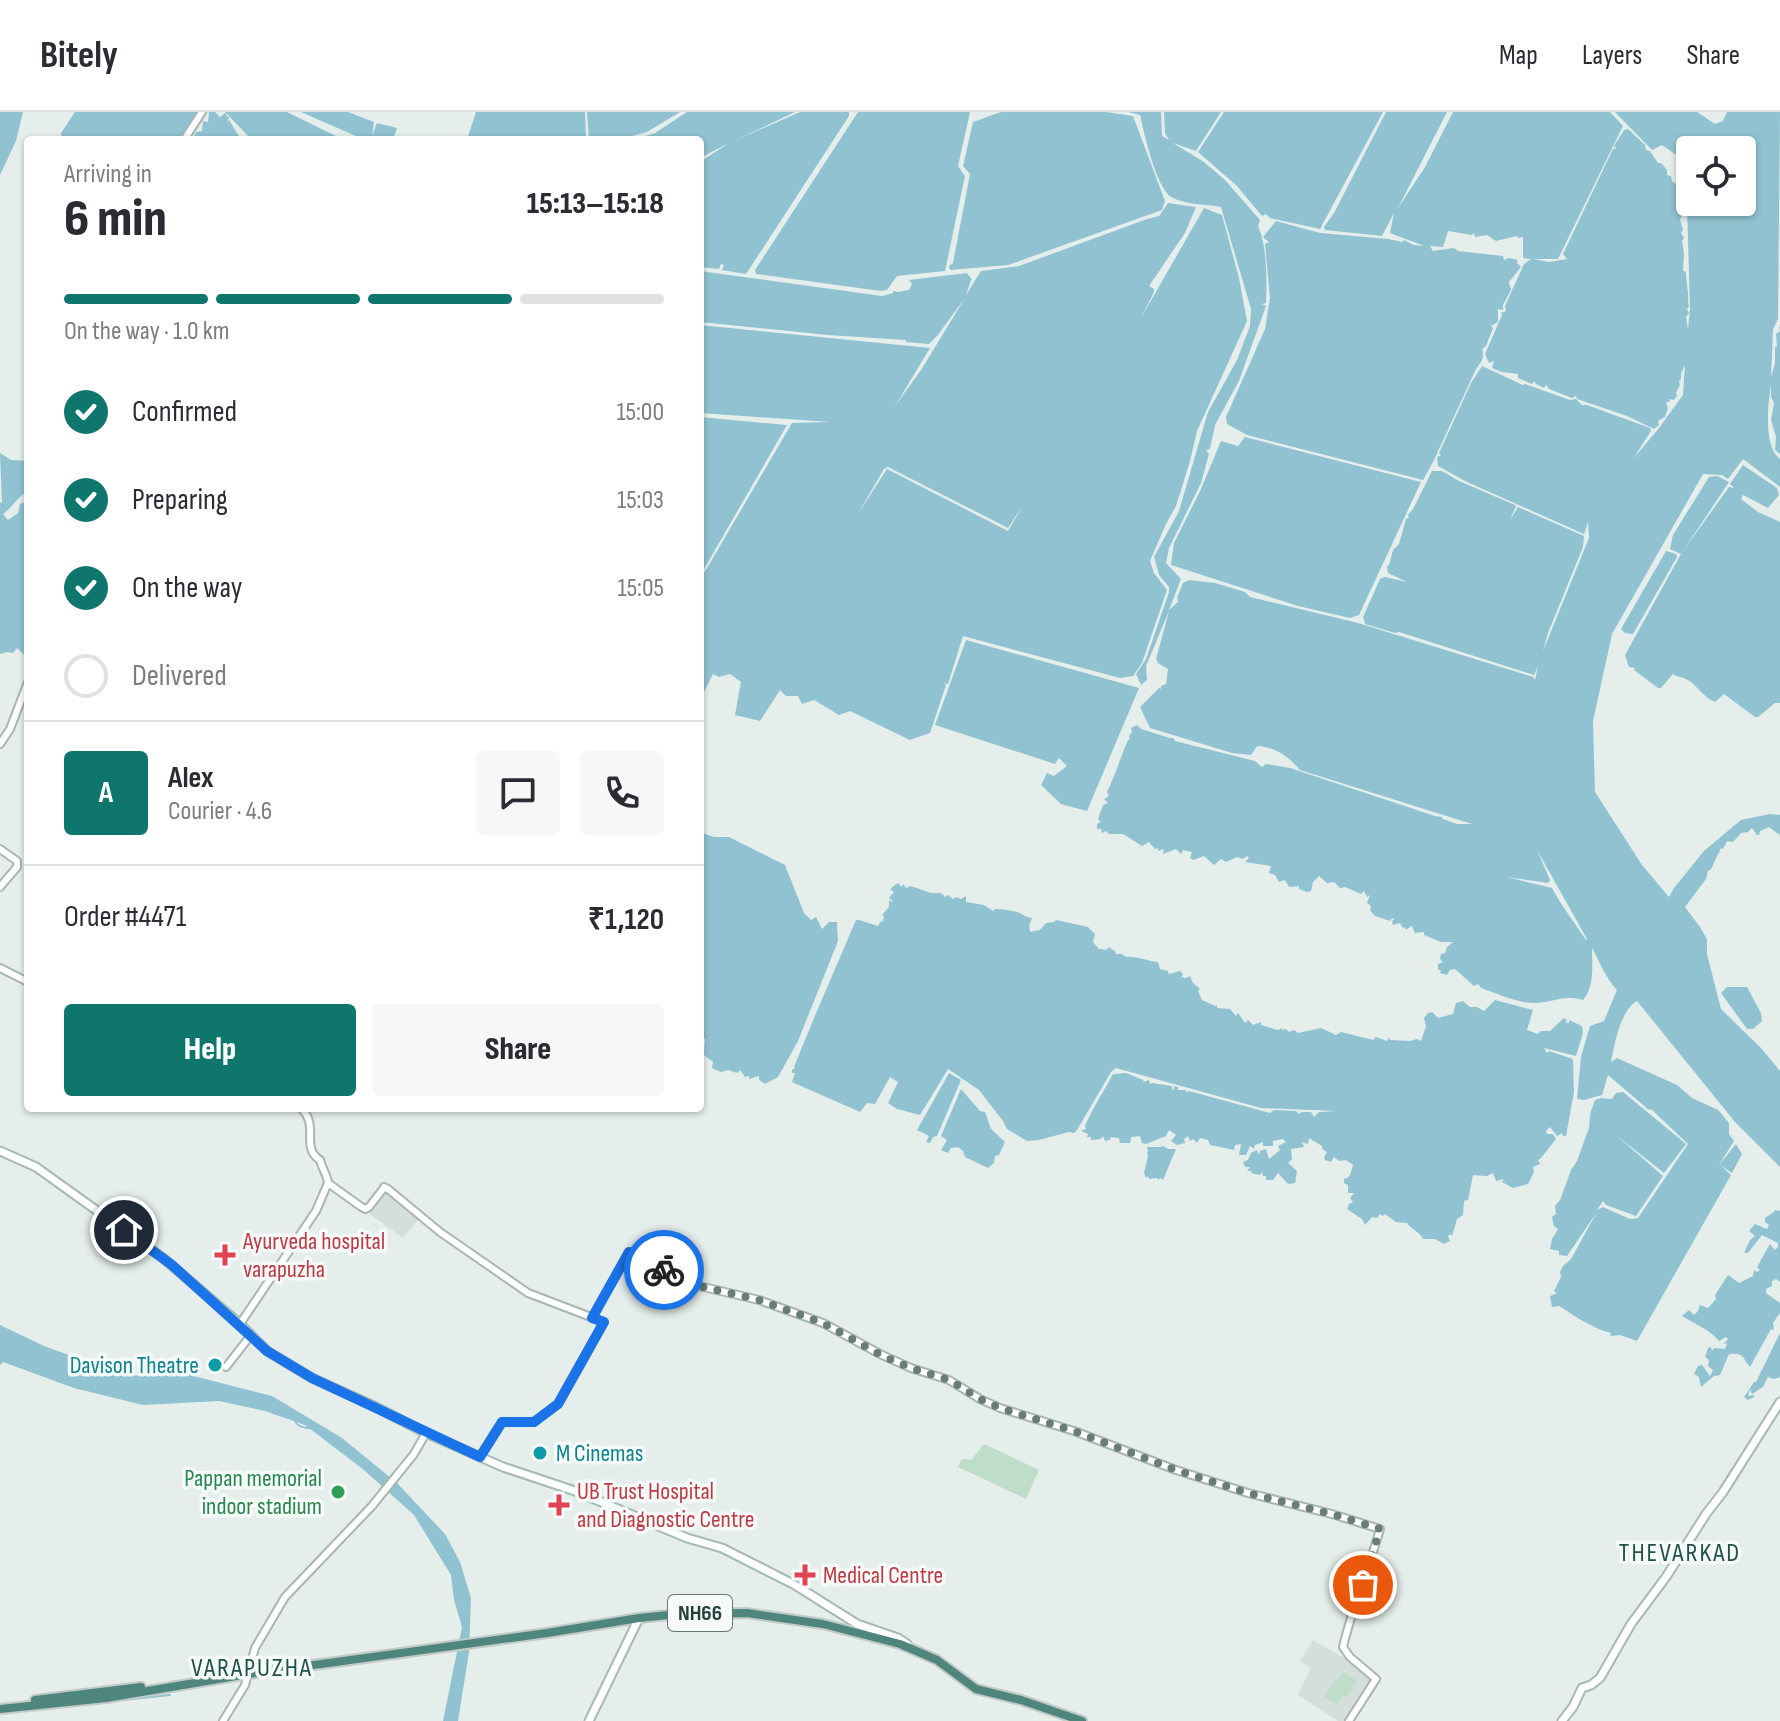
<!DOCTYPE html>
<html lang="en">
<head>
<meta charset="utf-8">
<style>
	body { margin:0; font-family:"Sofia Sans Condensed",sans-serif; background:#f7f7f7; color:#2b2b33; height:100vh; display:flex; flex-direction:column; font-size:30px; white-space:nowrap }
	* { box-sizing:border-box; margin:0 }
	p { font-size:26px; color:#7c7c81 }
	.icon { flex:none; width:44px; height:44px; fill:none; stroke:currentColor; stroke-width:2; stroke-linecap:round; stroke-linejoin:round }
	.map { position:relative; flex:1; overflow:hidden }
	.details { position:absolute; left:24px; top:24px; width:680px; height:976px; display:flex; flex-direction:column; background:#fff; border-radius:8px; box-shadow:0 2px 6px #0004 }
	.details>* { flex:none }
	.fabs { position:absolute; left:1676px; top:24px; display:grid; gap:16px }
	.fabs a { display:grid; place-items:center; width:80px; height:80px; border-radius:8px; background:#fff; box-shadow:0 2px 6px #0004; font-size:40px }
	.pin { position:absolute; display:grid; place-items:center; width:68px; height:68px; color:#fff; margin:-34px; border:4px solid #fff; border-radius:50%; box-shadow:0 2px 8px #0007 }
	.courier { position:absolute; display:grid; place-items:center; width:80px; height:80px; margin:-40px; border:6px solid #1a73e8; border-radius:50%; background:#fff; color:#222; box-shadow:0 2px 10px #0007 }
	.head em { font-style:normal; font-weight:800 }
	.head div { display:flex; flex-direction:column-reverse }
	.head { display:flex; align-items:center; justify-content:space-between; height:136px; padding:0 40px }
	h1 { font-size:52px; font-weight:800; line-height:60px }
	.bar { display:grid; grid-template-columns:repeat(4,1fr); gap:12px 8px; align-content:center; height:96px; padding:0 40px }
	.bar i { height:10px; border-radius:6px; background:#e1e1e2 }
	.bar .active { background:#0f766e }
	.bar p { grid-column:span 4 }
	.line { display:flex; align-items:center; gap:20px; padding:0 40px; border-top:2px solid #e1e1e2 }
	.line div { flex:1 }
	.round { display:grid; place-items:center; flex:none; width:84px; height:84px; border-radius:8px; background:#f7f7f7 }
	ol { padding:0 40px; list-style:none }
	li { display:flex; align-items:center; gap:24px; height:88px }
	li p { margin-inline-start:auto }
	li .icon { padding:8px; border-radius:50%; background:#0f766e; color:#fff; stroke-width:4 }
	li:last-child { color:#7c7c81 }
	li i { width:44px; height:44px; border:4px solid #e1e1e2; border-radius:50% }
	.cta { display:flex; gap:16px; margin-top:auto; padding:16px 40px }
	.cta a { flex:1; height:92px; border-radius:8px; background:#0f766e; color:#fff; font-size:32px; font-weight:800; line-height:92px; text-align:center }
	.cta a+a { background:#f7f7f7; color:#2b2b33 }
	header { display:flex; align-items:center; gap:48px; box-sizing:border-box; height:112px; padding:0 40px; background:#fff; border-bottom:2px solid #e1e1e2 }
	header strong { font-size:38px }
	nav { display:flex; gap:44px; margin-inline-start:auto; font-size:28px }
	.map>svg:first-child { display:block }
	.built { fill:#d4deda }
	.green { fill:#bfdeca }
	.water { fill:#90c2d1; fill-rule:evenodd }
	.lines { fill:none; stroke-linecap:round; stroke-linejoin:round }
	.stream { stroke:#90c2d1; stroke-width:2 }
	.tertiary-casing { stroke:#a8b6b2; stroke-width:10 }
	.secondary-casing { stroke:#a4bab3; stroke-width:11 }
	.trunk-casing { stroke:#c2cac8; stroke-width:12 }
	.tertiary { stroke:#fff; stroke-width:6 }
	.secondary { stroke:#fff; stroke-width:7 }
	.trunk { stroke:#4e867e; stroke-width:8 }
	.done { stroke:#687d78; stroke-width:8; stroke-dasharray:0 14.4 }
	.route { stroke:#1a73e8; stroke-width:10 }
	.health-dot { fill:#e0444e; stroke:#f6faf9; stroke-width:3 }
	.culture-dot { fill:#0f9aa8; stroke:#f6faf9; stroke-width:3 }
	.leisure-dot { fill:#2e9e5b; stroke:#f6faf9; stroke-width:3 }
	.labels { text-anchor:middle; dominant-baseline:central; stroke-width:7; stroke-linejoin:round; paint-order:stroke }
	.shield { fill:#f6faf9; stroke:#647873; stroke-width:2 }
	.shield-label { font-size:22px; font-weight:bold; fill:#25403a }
	.health-label { font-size:24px; fill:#be3a42; stroke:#f6faf9; text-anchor:start }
	.culture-label { font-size:24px; fill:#0d838f; stroke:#f6faf9; text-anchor:end }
	.leisure-label { font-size:24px; fill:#27864d; stroke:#f6faf9; text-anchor:end }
	.neighbourhood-label { font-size:26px; letter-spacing:2px; fill:#215249; stroke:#f6faf9 }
</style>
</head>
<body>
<header>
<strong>Bitely</strong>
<nav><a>Map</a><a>Layers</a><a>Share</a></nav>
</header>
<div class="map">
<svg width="1780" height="1609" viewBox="0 0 1780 1609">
	<rect width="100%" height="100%" fill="#e5eeeb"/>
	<path class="built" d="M386,1078L420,1105L403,1126L367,1100L371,1095L375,1097Z
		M1313,1528L1351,1550L1374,1567L1359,1590L1344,1609H1338L1298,1583L1311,1556L1300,1549Z"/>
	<path class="green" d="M984,1332L1039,1358L1026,1387L958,1355L962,1347L971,1348Z
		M1344,1560L1357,1569L1347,1584H1343L1337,1592L1324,1585L1335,1568H1337Z"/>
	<path class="water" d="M0,0H23L16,29L0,63Z
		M75,0H198L181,28H62L61,21Z
		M209,0H215L220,5L225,1L229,6L226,11L229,8L240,26L232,25L235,28H218L220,24L213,28H193L196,20L202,19L203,9L208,10Z
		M225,0H287L344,28H252Z
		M301,0H348L374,10L372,24L377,11L397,16L393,28H365Z
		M476,0H585L586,28H467Z
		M587,0H680L647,20L616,28H589Z
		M687,0H795L736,28L800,0H849V4L746,162L722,158L724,153L721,152L719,157L700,155V50L729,31L700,46V28H633L655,21Z
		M858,0H970L958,54L965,64L945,159L897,164L887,178L881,179L756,162L755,158Z
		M1001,0H1106L1133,4L1165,89L1162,98L1008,153L950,158L949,154L953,151L970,62L963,54L973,10Z
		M1128,0H1161L1162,24L1169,28L1165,21L1164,0H1221L1196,39L1173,31L1204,50L1225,68L1260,108L1258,114C1267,133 1267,169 1266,191L1262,192L1266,194L1239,269L1215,313L1210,337L1206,338L1209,342L1201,371L1169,436L1166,451L1181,467L1169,498L1178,490L1177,486L1183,471L1189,468L1215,471L1245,480L1250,485L1358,511L1533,565L1535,568L1538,554L1534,563L1399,520L1395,521L1365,512L1363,505L1380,467L1385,465L1407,470L1388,461L1387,454L1389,453L1393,438L1399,432L1406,407L1409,405L1408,403L1413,397L1432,359H1442L1459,369L1515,393L1516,394L1510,408L1518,395L1584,424L1583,435L1548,521L1543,539L1589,426L1588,410L1584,422L1467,370L1438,354L1437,345L1441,343L1439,341L1471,271L1482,254L1523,273L1525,272L1570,288L1576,287L1582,293H1587L1650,316L1651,319L1633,347L1659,316L1683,283L1685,253L1681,261V267L1679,269L1680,273L1676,281L1677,284L1674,288L1669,287L1670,289L1666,291L1668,296L1665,305L1658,309L1659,313L1654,317L1627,304L1577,287L1576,284L1572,286L1549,277L1546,273L1544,276L1536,272L1534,269L1532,272L1518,266V262L1502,260L1492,256L1494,249L1489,251L1485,242L1502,203L1501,201L1506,199L1505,194L1524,152L1531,147L1523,146V125L1519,126L1517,124L1496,129L1487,123L1475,125L1474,121L1472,123L1448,119L1443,135L1430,134L1433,139L1454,136L1458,139L1503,144L1504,148L1509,146L1518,148L1517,151L1521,155L1509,170L1511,178L1503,193V198L1498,197V210L1491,214L1493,216L1486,234L1482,237C1485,246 1481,250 1476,257L1433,350L1423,368L1247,323L1227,312L1226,305L1265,217L1270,186L1265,132L1269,130L1263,125L1276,109L1320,121L1388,127L1402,130L1404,128L1414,133L1424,134L1390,121L1394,101L1382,124L1325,118L1324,115L1334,101L1386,0H1447L1398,96L1425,55L1453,0H1610L1623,14L1558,147H1533L1549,150L1567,147L1563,142L1613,37L1616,36L1614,34L1624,18L1628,17L1645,33L1646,38L1650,39L1658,51H1661L1667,58V63L1671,64L1672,69L1676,72V76L1679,77L1680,86L1678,90L1680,91L1681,97L1680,100L1682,105L1680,107L1683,118L1681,121L1684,126L1682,129L1684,142L1683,159L1686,160C1686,167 1687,173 1688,180C1689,185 1687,189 1689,194L1687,197L1689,201L1686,205L1688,217L1690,197L1687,92L1678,71L1679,45L1662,33L1652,38L1615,0H1697L1715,12L1723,9L1727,0H1780L1778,207L1773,217L1771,265L1775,251V235H1777L1776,222L1780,219L1779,215H1780V342L1775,338L1776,325L1771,308L1774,291L1771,285V273C1768,292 1763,334 1780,347V375L1743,347L1728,367L1722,363L1703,362L1612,522L1593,609L1595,680L1642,753L1669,785L1674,776L1704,739L1741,708L1770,702L1780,703V723L1769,715L1760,719L1759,723H1757L1752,716L1748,720L1741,721L1733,730L1727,729L1723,737L1721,736L1711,757L1708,759L1706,767L1685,795L1700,815L1707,827V842L1721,897L1761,936L1780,959V1055L1735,1010L1637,889C1621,897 1614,933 1611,950L1617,946L1677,973L1692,986L1718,998L1729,1011V1022L1734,1029L1719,1053L1736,1032L1742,1042L1732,1061L1720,1053L1731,1063L1637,1229L1620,1223L1610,1224L1611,1221C1593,1217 1575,1204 1559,1194L1552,1195L1550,1184L1557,1181L1554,1179L1561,1165L1560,1160L1563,1154L1571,1147L1597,1100L1567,1144L1559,1143V1139L1550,1137L1552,1127L1558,1117L1554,1114L1552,1105L1556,1102L1555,1094L1560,1088L1571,1058L1577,1049L1589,1016L1590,1004H1591L1590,1002L1595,988L1601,986L1612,987L1616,981L1623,980L1686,1032L1664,1061L1616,1023L1663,1064L1636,1104L1606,1093L1603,1089L1597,1098L1603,1095L1630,1107L1638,1106L1688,1032L1651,997L1649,998L1608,963L1602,983L1584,988L1577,987L1581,945L1590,914L1604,909L1617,878C1606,867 1600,850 1592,836C1592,851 1595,875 1583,888C1563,883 1557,889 1538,891C1518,892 1499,882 1481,876L1478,872L1474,874L1455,857L1450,858L1447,863L1440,861L1441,858H1438V852L1443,850L1440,847L1441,842L1445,841L1447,835L1453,830H1441L1424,823V820L1415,821L1412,814L1405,818L1406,815L1403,816L1400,811L1393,813L1392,810L1394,807L1392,806L1390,809L1375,804L1370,798L1371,794L1367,791L1370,783L1367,785L1364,779L1361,782L1345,775L1340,776L1334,770L1327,771L1319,764L1313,770L1311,779L1307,780L1299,777V774L1289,775L1285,768L1279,770L1275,763L1269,761L1271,754L1245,750L1249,746L1247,744L1243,747L1237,745L1226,750L1221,747L1214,753L1204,744L1193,748L1190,746L1192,740L1183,738L1181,742L1176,737L1163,742L1164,737L1158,739V736L1155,737L1149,730L1142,734L1123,722H1109L1106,719L1102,721L1101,717H1097V712L1101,710L1098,707L1103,693L1108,691L1104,687L1109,684L1107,680C1116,662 1120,646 1128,628L1130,627L1129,624L1132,620L1131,616L1137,613L1141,617L1170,626H1173L1175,629L1255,649L1262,655L1266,652L1290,656L1435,704L1442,705L1443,707L1457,712H1472L1300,658C1288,644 1275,635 1257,634L1251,643L1232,641L1150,616L1140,595L1159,576L1161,577V574L1166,572L1168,557L1158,551L1156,547L1169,499L1146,554L1147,568L1141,573L1136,562L1146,547L1169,480V475L1159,463L1154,445L1179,399L1208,300L1237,248L1250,214L1251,197L1221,95C1206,92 1185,93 1171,85C1156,75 1144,21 1140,3ZM1690,38H1742V90H1690ZM1537,738L1587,827L1586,828L1560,790L1552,776L1507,765L1548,771L1550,768Z
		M1224,0H1383L1320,117L1270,106L1266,102L1262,104L1237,74L1198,40Z
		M1168,91L1196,95L1185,121L1149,174L1154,177V180L1141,206L1204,96L1222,103L1239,166L1247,209L1197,319L1190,349L1176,394L1165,414L1150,449L1154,461L1167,478L1142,551L1133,564L1120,566L963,524L948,572L944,571L946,573L930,621L910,628L850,599L839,603L814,588L802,592L798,584H786L780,578L760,609L735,603L741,570L730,562L719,565L713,562L703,582V586L700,587V468L792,311L830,310L700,301V213L930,236L895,294L921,258L965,186L937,224L929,232L906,230V228L828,223L700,210V159L882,184L893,181V179L898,180L909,178L912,172L909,168L967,161L972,168H971L966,183L981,159L1019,154L1147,107L1159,104ZM888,355L1008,416L1023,393L1008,419L887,357L858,402L884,357Z
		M700,305L787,313L700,464Z
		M1245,325L1421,370L1359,503L1350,506L1298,494L1171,453L1174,431L1201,377L1221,329L1238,334Z
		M0,341L11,348L28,349V379C18,384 12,396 3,402L8,408L18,401L20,392L28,389V540L25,544L17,536L13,541L7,540L0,542V390L2,391Z
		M1743,353L1777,376L1779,383L1768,396L1743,383L1741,387L1758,400L1780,410V591H1775L1758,605H1755L1724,582L1715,590C1702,585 1697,572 1686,567C1682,565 1677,565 1673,562L1661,576H1658L1634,558L1635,556L1629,555L1625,543L1681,442L1670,437L1673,423L1709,365L1717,364L1729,370L1683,439L1729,375L1734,376L1730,372Z
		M1666,439L1676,442L1677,445L1633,522L1625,521L1621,517Z
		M966,528L1139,576L1087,699L1061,692L1041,673L1047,661L1054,664L1067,654L1059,646L1055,652L935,613Z
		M700,720L714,725H729L785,753L804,801L811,808L816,805L822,817L829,810H837V811L838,829L798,929L778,965L765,972L759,968V964L749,967V964L745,965L740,958L737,961L728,958L721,960L712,956L713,950L704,943L705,927H700Z
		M898,771L902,775L903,772L906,776L911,774L931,781H941L945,785L948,783L953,787L956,785L961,787L966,784V790L984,793L993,799L995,797C1002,797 1010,798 1017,800C1023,802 1025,805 1032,806L1029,814L1030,820L1040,818L1046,811L1054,810L1056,808L1088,815L1095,822L1093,830L1099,837L1107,838L1108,835L1115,839L1116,842H1122L1126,845C1139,844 1145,849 1158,850L1160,857L1168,859L1169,862L1180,859L1183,862L1181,865L1186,866L1190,864L1193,871L1200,877L1198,879L1202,888L1215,894L1217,893V896L1230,897L1236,904L1238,901L1245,911L1248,908L1253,913L1261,910V913L1278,918L1282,916V918L1286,917L1289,920L1294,918L1298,921L1321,916L1336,923L1341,920L1373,928L1376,925L1387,929L1389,925L1390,928L1410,929L1417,927L1421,929L1426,914L1424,906L1428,901L1432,900L1438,906L1453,902L1456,891L1463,889L1470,895H1477L1484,899L1495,888L1533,898L1527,918L1538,922L1541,919H1550L1564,906L1567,908L1565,910L1569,911V908L1582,914L1583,921L1576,944L1544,936L1547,941L1549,939L1573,947L1574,980L1566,1024H1563L1562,1021L1557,1024L1550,1015L1546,1019L1547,1022H1553L1556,1027L1541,1046L1538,1048L1540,1052L1533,1055L1534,1060L1528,1072L1513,1076L1502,1070L1504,1067L1496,1069L1493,1061L1487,1064L1473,1063L1468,1088L1464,1089L1463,1103L1457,1107L1452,1124L1450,1122L1448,1124L1450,1129L1444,1132L1435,1127H1423C1420,1120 1412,1118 1407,1111L1396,1110L1385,1102L1383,1104L1380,1102L1377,1106L1372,1105L1365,1113L1362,1107L1347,1097L1349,1092L1353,1090L1350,1086L1354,1081H1348V1073L1344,1071V1066L1346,1067L1350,1063L1353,1053L1346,1048L1339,1049L1334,1045L1331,1050L1325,1048L1324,1045L1327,1040L1322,1037V1034L1309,1026L1308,1032L1302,1030L1304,1035L1291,1037L1292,1047L1288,1051L1297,1059L1295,1071L1288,1072L1278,1061L1273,1068H1266V1064H1263L1262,1060L1260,1063L1251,1061L1252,1059H1247L1250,1055H1245L1243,1050L1248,1048L1251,1041L1257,1038L1259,1043L1260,1039L1266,1037L1269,1047L1280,1038L1278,1034L1286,1030L1283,1027L1273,1029V1034H1263V1030L1255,1033L1254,1037L1250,1034L1246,1043H1239L1241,1032L1235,1033L1234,1038L1210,1033L1208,1028L1200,1026L1197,1031L1193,1027L1190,1029L1188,1024L1184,1027L1185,1031L1177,1033L1171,1029L1176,1023L1169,1018L1166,1024L1146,1032L1142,1031L1140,1024L1131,1025L1130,1031H1120L1119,1026L1111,1025L1110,1028L1105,1029L1103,1024L1101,1027L1091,1028V1025H1087L1088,1022L1081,1019L1086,1017L1085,1014C1093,995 1103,981 1113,962L1126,961L1143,968L1144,970L1149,968L1150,972L1152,971L1172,974V979L1175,974L1178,975V978H1186V980L1189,979L1270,1001L1274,998L1296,999L1299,1002L1302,1000H1311L1314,1005L1319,1000L1337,999L1261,996L1116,956L1111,960L1077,1018L1074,1021L1069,1020L1039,1028L1027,1029L1007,1017L1003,1009L979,978L948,957L920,1003L897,997L888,991L898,970L890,965L875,992L867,991L860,1000L792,970L795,961H792V958L795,956L794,955C814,905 835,857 856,808H859L878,814L881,809L883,810L884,804L882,803L889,795V788L892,790L893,789L889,786L894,780L890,777Z
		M1727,875H1747L1761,901L1762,909L1753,917H1747L1721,881Z
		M949,961L961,968L937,1024L933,1025L930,1031L926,1030L929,1024L917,1018Z
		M961,977L980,999L985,1000L991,1017L1005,1030L999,1043L995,1044L994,1051L988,1056L965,1045L963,1039L958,1035L951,1036L948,1041L941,1038L947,1028L941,1024Z
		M1161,1033L1168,1037H1176L1163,1068L1160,1066L1158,1068L1157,1066L1149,1067L1148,1064L1146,1066L1144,1061L1148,1044L1147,1041L1148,1040L1147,1035H1162Z
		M1775,1098L1780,1099V1170L1776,1167L1772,1169V1174L1766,1177V1181L1780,1191V1201L1773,1211L1774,1218L1771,1217L1750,1255C1741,1246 1747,1241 1729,1242L1720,1263L1714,1264L1701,1275L1699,1265L1694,1262L1698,1254L1702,1253L1710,1264L1713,1258L1708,1254L1709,1248L1705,1245L1708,1236L1711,1235L1712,1239L1714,1236L1725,1237L1727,1231L1723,1232L1728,1227L1726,1225L1719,1229C1710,1218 1695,1212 1682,1204L1689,1198L1694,1203L1698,1199L1700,1193L1708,1196L1716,1187L1715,1183L1728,1163L1739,1171L1753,1164L1754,1158L1757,1160L1760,1158L1757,1155L1770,1132L1775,1138L1778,1135V1131L1762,1123L1748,1141H1744L1750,1128L1755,1124L1749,1119L1755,1112L1767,1117L1769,1113L1765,1110V1106L1774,1100Z
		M0,1213L44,1234L127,1264L182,1261L272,1284L342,1326L397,1371L445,1422L460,1450L471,1486L469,1540L458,1609H443L462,1515L454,1488L451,1463L414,1403L364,1358L305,1313L265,1299L219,1289L143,1293L74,1276L3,1250L0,1253Z
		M1780,1221V1265L1774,1267L1768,1265L1763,1275L1752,1282L1750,1277L1748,1284L1754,1283V1285L1748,1288L1744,1285L1754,1270H1756Z"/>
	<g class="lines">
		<path class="stream" d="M295,1309C297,1314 304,1316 310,1316
			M0,1601L170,1583"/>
		<g class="tertiary-casing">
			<path id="tertiary" d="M184,28L202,0
				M0,632L10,617L28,570
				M0,737L17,749V755L0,775
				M0,856L28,870
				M301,996C320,1014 300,1035 320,1048C322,1057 327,1062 328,1071L360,1094L365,1097L369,1095L383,1077L384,1075L388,1077L440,1120L528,1181L604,1210L558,1292L534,1310H502L480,1345
				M592,1206L629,1140L691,1172L759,1188L823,1211L880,1242L911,1256L949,1268L980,1287L1000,1296L1074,1319L1176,1358L1248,1381L1332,1402L1380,1417C1369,1457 1352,1495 1343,1535L1350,1545L1376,1567L1349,1609
				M240,1212L316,1099L328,1071
				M226,1255L251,1223
				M223,1609L245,1573L255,1536L285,1485L372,1394L414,1342L426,1321"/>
		</g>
		<g class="secondary-casing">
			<path id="secondary" d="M0,1039L36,1055L163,1146L240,1212L267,1239L312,1266L374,1294L426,1321L503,1355L575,1379L687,1426L722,1436L795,1473L857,1512L898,1526L907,1532
				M589,1609L639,1506
				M1562,1609L1573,1595L1582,1576L1591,1573L1600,1566L1631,1512L1666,1465L1706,1402L1723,1380L1780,1290"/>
		</g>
		<g class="trunk-casing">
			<path id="trunk" d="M35,1588L141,1575
				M0,1597L106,1586L248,1562L547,1521L639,1506L678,1502L747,1501L823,1512L900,1532L937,1548L976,1577L1021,1588L1082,1609"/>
		</g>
		<use href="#tertiary" class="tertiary"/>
		<use href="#secondary" class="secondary"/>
		<use href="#trunk" class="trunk"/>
	</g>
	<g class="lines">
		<path class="done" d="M664,1158L691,1172L759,1188L823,1211L883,1244L911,1256L949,1268L980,1287L1000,1296L1074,1319L1176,1358L1248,1381L1332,1402L1380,1417L1363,1473"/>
		<path class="route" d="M124,1118L172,1153L267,1239L312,1266L480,1345L502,1310H534L558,1292L604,1210L592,1206L629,1140L664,1158"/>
	</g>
	<g class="health-dot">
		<path d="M221 1131h8v8h8v8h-8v8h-8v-8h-8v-8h8z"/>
		<path d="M555 1381h8v8h8v8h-8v8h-8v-8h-8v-8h8z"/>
		<path d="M801 1451h8v8h8v8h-8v8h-8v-8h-8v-8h8z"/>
	</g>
	<g class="culture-dot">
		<circle cx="215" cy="1253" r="8"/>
		<circle cx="540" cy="1341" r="8"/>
	</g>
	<circle class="leisure-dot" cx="338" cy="1380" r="8"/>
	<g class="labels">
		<rect class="shield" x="668" y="1483" width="64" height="36" rx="6"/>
		<g class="shield-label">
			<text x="700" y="1501">NH66</text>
		</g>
		<g class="health-label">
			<text x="243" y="1129">Ayurveda hospital<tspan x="243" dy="28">varapuzha</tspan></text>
			<text x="577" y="1379">UB Trust Hospital<tspan x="577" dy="28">and Diagnostic Centre</tspan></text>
			<text x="823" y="1463">Medical Centre</text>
		</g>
		<g class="culture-label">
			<text x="199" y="1253">Davison Theatre</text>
			<text x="556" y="1341" text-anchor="start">M Cinemas</text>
		</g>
		<g class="leisure-label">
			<text x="322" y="1366">Pappan memorial<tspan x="322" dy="28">indoor stadium</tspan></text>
		</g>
		<g class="neighbourhood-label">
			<text x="1680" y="1441">THEVARKAD</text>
			<text x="252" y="1556">VARAPUZHA</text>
		</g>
	</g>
</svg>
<div class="fabs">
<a><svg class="icon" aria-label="locate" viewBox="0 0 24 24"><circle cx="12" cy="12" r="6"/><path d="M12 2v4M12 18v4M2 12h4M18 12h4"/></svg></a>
</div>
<div class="pin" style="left:1363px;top:1473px;background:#ea580c"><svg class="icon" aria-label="bag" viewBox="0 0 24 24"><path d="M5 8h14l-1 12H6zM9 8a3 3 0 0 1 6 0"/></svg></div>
<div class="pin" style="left:124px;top:1118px;background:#1f2937"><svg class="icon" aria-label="home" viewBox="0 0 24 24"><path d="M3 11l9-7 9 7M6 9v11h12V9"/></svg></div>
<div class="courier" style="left:664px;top:1158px"><svg class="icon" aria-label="bike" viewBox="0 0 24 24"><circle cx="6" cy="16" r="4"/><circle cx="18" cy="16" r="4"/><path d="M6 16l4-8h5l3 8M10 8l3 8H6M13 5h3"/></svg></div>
<section class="details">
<div class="head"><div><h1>6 min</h1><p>Arriving in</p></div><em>15:13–15:18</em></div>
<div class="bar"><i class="active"></i><i class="active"></i><i class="active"></i><i></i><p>On the way · 1.0 km</p></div>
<ol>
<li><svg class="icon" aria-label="check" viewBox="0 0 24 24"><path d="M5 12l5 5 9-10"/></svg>Confirmed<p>15:00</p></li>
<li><svg class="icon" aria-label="check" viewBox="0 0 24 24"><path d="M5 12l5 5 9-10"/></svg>Preparing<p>15:03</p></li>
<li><svg class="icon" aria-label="check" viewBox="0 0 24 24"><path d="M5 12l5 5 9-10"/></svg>On the way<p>15:05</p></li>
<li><i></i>Delivered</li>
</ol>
<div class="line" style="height:144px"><b class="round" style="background:#0f766e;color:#fff">A</b><div><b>Alex</b><p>Courier · 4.6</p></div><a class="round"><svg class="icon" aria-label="chat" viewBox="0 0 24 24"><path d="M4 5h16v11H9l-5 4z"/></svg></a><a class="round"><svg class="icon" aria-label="phone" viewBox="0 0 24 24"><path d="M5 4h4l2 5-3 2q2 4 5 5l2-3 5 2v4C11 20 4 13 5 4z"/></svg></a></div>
<div class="line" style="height:104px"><div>Order #4471</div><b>₹1,120</b></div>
<div class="cta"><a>Help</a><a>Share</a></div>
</section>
</div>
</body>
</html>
